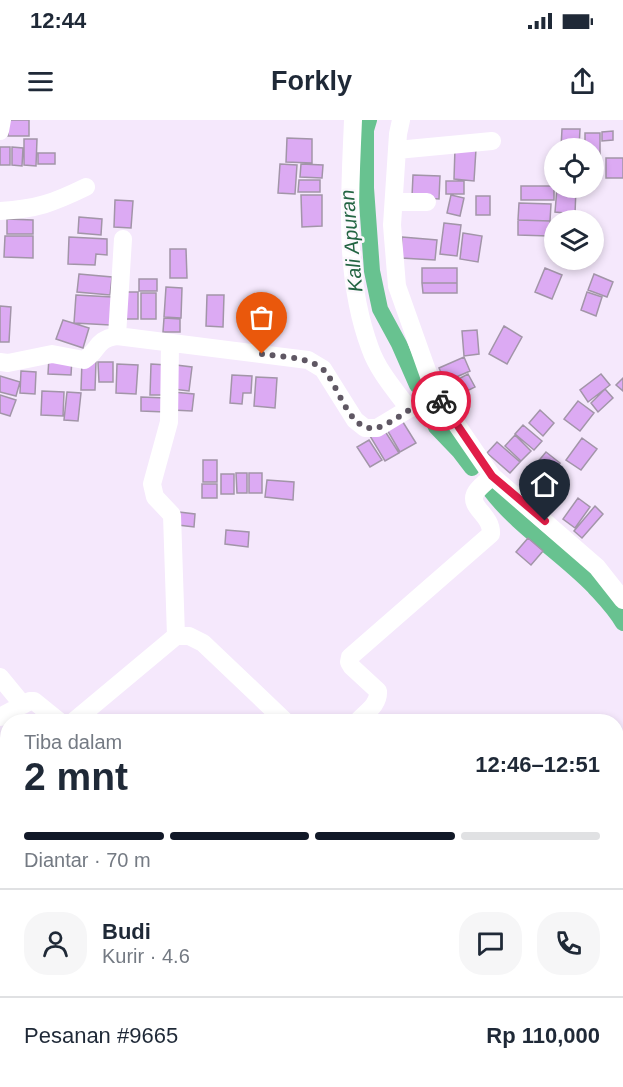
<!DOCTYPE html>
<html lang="id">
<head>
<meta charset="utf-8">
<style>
	body { margin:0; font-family:Arial,sans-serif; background:#f6f6f7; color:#1f2937; height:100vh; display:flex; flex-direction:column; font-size:22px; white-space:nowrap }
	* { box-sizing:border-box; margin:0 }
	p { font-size:20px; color:#747a83 }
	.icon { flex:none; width:33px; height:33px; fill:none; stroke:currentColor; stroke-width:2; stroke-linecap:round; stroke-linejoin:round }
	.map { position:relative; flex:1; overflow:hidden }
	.drawer { position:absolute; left:0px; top:594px; width:624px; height:374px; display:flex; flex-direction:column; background:#fff; border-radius:24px 24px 0 0; box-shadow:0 3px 9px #0003 }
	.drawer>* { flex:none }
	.fabs { position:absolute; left:544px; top:18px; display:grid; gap:12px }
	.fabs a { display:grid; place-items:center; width:60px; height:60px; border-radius:50%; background:#fff; box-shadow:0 3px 9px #0003; font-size:30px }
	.pin { position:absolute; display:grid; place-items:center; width:51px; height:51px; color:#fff; margin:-62px -26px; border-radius:50% 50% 50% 0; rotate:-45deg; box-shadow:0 0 6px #0007 }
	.pin .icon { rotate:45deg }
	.courier { position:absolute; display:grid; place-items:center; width:60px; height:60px; margin:-30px; border:4px solid #e11d48; border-radius:50%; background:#fff; color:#222; box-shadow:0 2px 8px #0007 }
	.summary em { font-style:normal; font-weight:700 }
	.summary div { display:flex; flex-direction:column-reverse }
	.summary { display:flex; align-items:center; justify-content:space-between; height:102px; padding:0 24px }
	h1 { font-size:39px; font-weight:700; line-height:45px }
	.bar { display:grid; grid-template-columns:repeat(4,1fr); gap:9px 6px; align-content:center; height:72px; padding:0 24px }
	.bar i { height:8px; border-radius:4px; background:#e0e1e3 }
	.bar .current { background:#111827 }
	.bar p { grid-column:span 4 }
	.line { display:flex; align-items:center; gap:15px; padding:0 24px; border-top:2px solid #e0e1e3 }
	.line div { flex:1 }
	.round { display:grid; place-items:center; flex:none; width:63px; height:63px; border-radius:24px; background:#f6f6f7 }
	.status { display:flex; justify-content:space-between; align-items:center; height:42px; padding:0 30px; background:#fff; direction:ltr }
	.status svg { height:16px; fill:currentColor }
	header { display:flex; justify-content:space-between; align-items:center; height:78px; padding:0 24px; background:#fff; font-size:27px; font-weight:700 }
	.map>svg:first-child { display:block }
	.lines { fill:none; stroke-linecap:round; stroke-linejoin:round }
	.canal { stroke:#68c290; stroke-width:16 }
	.building { fill:#dcaaf3; stroke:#a295a8; stroke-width:1.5 }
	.minor { stroke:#fff; stroke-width:18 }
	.done { stroke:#5f5763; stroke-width:6; stroke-dasharray:0 10.8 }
	.route { stroke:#e11d48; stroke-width:8 }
	.labels { text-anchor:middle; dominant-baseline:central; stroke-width:5; stroke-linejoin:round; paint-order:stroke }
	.water-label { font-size:20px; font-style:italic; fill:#226442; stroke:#fcf9fd }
</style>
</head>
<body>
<div class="status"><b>12:44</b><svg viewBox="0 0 49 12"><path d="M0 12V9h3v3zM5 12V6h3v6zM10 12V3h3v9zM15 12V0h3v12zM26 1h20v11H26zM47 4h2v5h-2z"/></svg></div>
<header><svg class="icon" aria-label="menu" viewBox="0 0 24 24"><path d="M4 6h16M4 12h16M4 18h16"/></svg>Forkly<svg class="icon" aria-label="share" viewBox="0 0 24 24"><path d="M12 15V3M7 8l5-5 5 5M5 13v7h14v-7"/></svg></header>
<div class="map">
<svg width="623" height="967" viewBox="0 0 623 967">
	<rect width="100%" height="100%" fill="#f5e8fc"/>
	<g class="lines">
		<path class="canal" d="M369,0L366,10V68L372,151L380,189L399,224L417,265
			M428,289L436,307L459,331L472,348
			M490,370C518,407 561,433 594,467C605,479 615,489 623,503"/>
	</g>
	<path class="building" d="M8,0H29V16H8Z
		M562,9H580L579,28H561Z
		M613,11V20L602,21V12Z
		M585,13H600V40H594V28H585Z
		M287,18L312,19V43L286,42Z
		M24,19H37L36,46L24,45Z
		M0,27H10V45H0Z
		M12,27L23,28L22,46L12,45Z
		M455,28L476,29L474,61L454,59Z
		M38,33H55V44H38Z
		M606,38H623V58H606Z
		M280,44L297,45L295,74L278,73Z
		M301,44L323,45L322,58L300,57Z
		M413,55L440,56L439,79L412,77Z
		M299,60H320V72H298Z
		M446,61H464V74H446Z
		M521,66H554V80H521Z
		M557,68H576L575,94L555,92Z
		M301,75H322V106L302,107Z
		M451,75L464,78L460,96L447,93Z
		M476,76H490V95H476Z
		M115,80L133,81L131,108L114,107Z
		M519,83L551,84L550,101L518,100Z
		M79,97L102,99L101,115L78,113Z
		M556,98L577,99L576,100H556Z
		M7,99L33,100V114H7Z
		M518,100L550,101L549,116L518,115Z
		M444,103L461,105L457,136L440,134Z
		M463,113L482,116L478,142L460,139Z
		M5,116H33V138L4,137Z
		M69,117L107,119V135L96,134L95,145L68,144Z
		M402,117L437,120L435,140L401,138Z
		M170,129H186L187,158H170Z
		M422,148H457V163H422Z
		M545,148L562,155L552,179L535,172Z
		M79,154L112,157L110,175L77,172Z
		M594,154L613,162L607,177L588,170Z
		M139,159H157V171H139Z
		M422,163H457V173H423Z
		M166,167L182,168L181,198L164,197Z
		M124,172H138V199H124Z
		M587,172L602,177L596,196L581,190Z
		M141,173H156V199H141Z
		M76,175L112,177L110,205L74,203Z
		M207,175H224L223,207L206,206Z
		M0,186L11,187L9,222H0Z
		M164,198L180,199V212H163Z
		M63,200L89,208L83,228L56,219Z
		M504,206L522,217L507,244L489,234Z
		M477,210L479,234L464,236L462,211Z
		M49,237L72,239L71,255L48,254Z
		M464,237L470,251L445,262L439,248Z
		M82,241H96L95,270H81Z
		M98,242H113V262H99Z
		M117,244L138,245L136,274L116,273Z
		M151,244L167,245L166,275H150Z
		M176,245L192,247L189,271L173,269Z
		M21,251L36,252L35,274L20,273Z
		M468,254L475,267L453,278L447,265Z
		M601,254L610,265L588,282L580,270Z
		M232,255L252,256L251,273H243L242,284L230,283Z
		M0,256L20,262L16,276L0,272Z
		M256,257L277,258L275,288L254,286Z
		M623,258V271L616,265Z
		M605,269L613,278L598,292L591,283Z
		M42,271L64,272L63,296L41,295Z
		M67,272L81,273L78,301L64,300Z
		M173,272L194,274L192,291L172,290Z
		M0,275L16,280L10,296L0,293Z
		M141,277L166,278L165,292L141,291Z
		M578,281L594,293L580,311L564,299Z
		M540,290L554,303L543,316L529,303Z
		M401,299L416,323L400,332L386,308Z
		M523,305L542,321L534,330L515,314Z
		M383,308L399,333L385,341L370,316Z
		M515,315L531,331L521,341L505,326Z
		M582,318L597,329L581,350L566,340Z
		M369,320L382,340L370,347L357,327Z
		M497,322L520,342L510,353L487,333Z
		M546,332L560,343L540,367L526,356Z
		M203,340H217V362H203Z
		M236,353H247V373H237Z
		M249,353H262V373H249Z
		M221,354H234V374H221Z
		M267,360L294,362L293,380L265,377Z
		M202,364H217V378H202Z
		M578,378L590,387L575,408L563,399Z
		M595,386L603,394L582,418L574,411Z
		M179,392L195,394L194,407L178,405Z
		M226,410L249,412L248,427L225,424Z
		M528,418L543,431L531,445L516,432Z"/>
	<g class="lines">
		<path class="minor" d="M353,0C350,76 343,155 370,228C378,251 395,270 409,289
			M401,0L398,14L392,105L397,166L435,273L492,356L597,447L623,480
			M0,11L2,0
			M397,30L492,21
			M394,82H427
			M0,91C37,89 53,83 86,67
			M117,216L123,119
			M0,242L8,243L52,234L84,240C100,230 94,220 117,216L308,240L323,249L355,300L365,308H377L435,273
			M176,516H189L203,523L286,602
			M0,557L23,585
			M0,597L30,581H34L60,602
			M73,602L176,516L172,395L155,377L152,364L169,302L170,224
			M357,602C366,592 379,585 378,571L352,547L349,542L350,537L491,414C492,395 469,388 475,374C478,367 487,362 492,356
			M616,806L623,805
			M616,888H623
			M568,967L623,960"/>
	</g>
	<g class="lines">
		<path class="done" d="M262,234C281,237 303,236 320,247C338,259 347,313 376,308C388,306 422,281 435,273L441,281"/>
		<path class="route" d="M441,281L492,356L545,401"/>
	</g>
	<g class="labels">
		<g class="water-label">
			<text transform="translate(351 121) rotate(-95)">Kali Apuran</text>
		</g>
	</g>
</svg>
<div class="fabs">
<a><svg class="icon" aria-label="locate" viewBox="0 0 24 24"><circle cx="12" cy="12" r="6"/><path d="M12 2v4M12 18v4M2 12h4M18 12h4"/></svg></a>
<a><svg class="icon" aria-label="layers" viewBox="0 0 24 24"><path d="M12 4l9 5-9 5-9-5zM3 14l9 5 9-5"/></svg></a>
</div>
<div class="pin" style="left:262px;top:234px;background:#ea580c"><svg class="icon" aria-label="bag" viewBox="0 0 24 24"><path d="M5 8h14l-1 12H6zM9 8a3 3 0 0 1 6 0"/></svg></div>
<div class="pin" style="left:545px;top:401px;background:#1f2937"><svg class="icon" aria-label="home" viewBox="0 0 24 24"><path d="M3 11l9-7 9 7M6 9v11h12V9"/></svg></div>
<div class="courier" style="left:441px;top:281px"><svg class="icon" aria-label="bike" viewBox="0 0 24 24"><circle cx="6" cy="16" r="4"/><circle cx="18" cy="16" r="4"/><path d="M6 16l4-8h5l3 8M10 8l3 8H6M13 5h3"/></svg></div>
<section class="drawer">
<div class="summary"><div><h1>2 mnt</h1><p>Tiba dalam</p></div><em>12:46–12:51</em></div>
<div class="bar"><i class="current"></i><i class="current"></i><i class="current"></i><i></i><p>Diantar · 70 m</p></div>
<div class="line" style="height:108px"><a class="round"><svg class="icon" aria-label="person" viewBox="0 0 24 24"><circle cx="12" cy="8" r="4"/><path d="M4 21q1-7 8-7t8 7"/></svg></a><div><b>Budi</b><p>Kurir · 4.6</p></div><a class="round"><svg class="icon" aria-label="chat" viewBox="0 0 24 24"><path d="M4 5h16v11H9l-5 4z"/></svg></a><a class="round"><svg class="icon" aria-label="phone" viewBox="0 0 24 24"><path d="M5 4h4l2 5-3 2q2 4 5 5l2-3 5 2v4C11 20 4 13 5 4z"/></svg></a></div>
<div class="line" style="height:78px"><div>Pesanan #9665</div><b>Rp 110,000</b></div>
</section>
</div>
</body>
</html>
